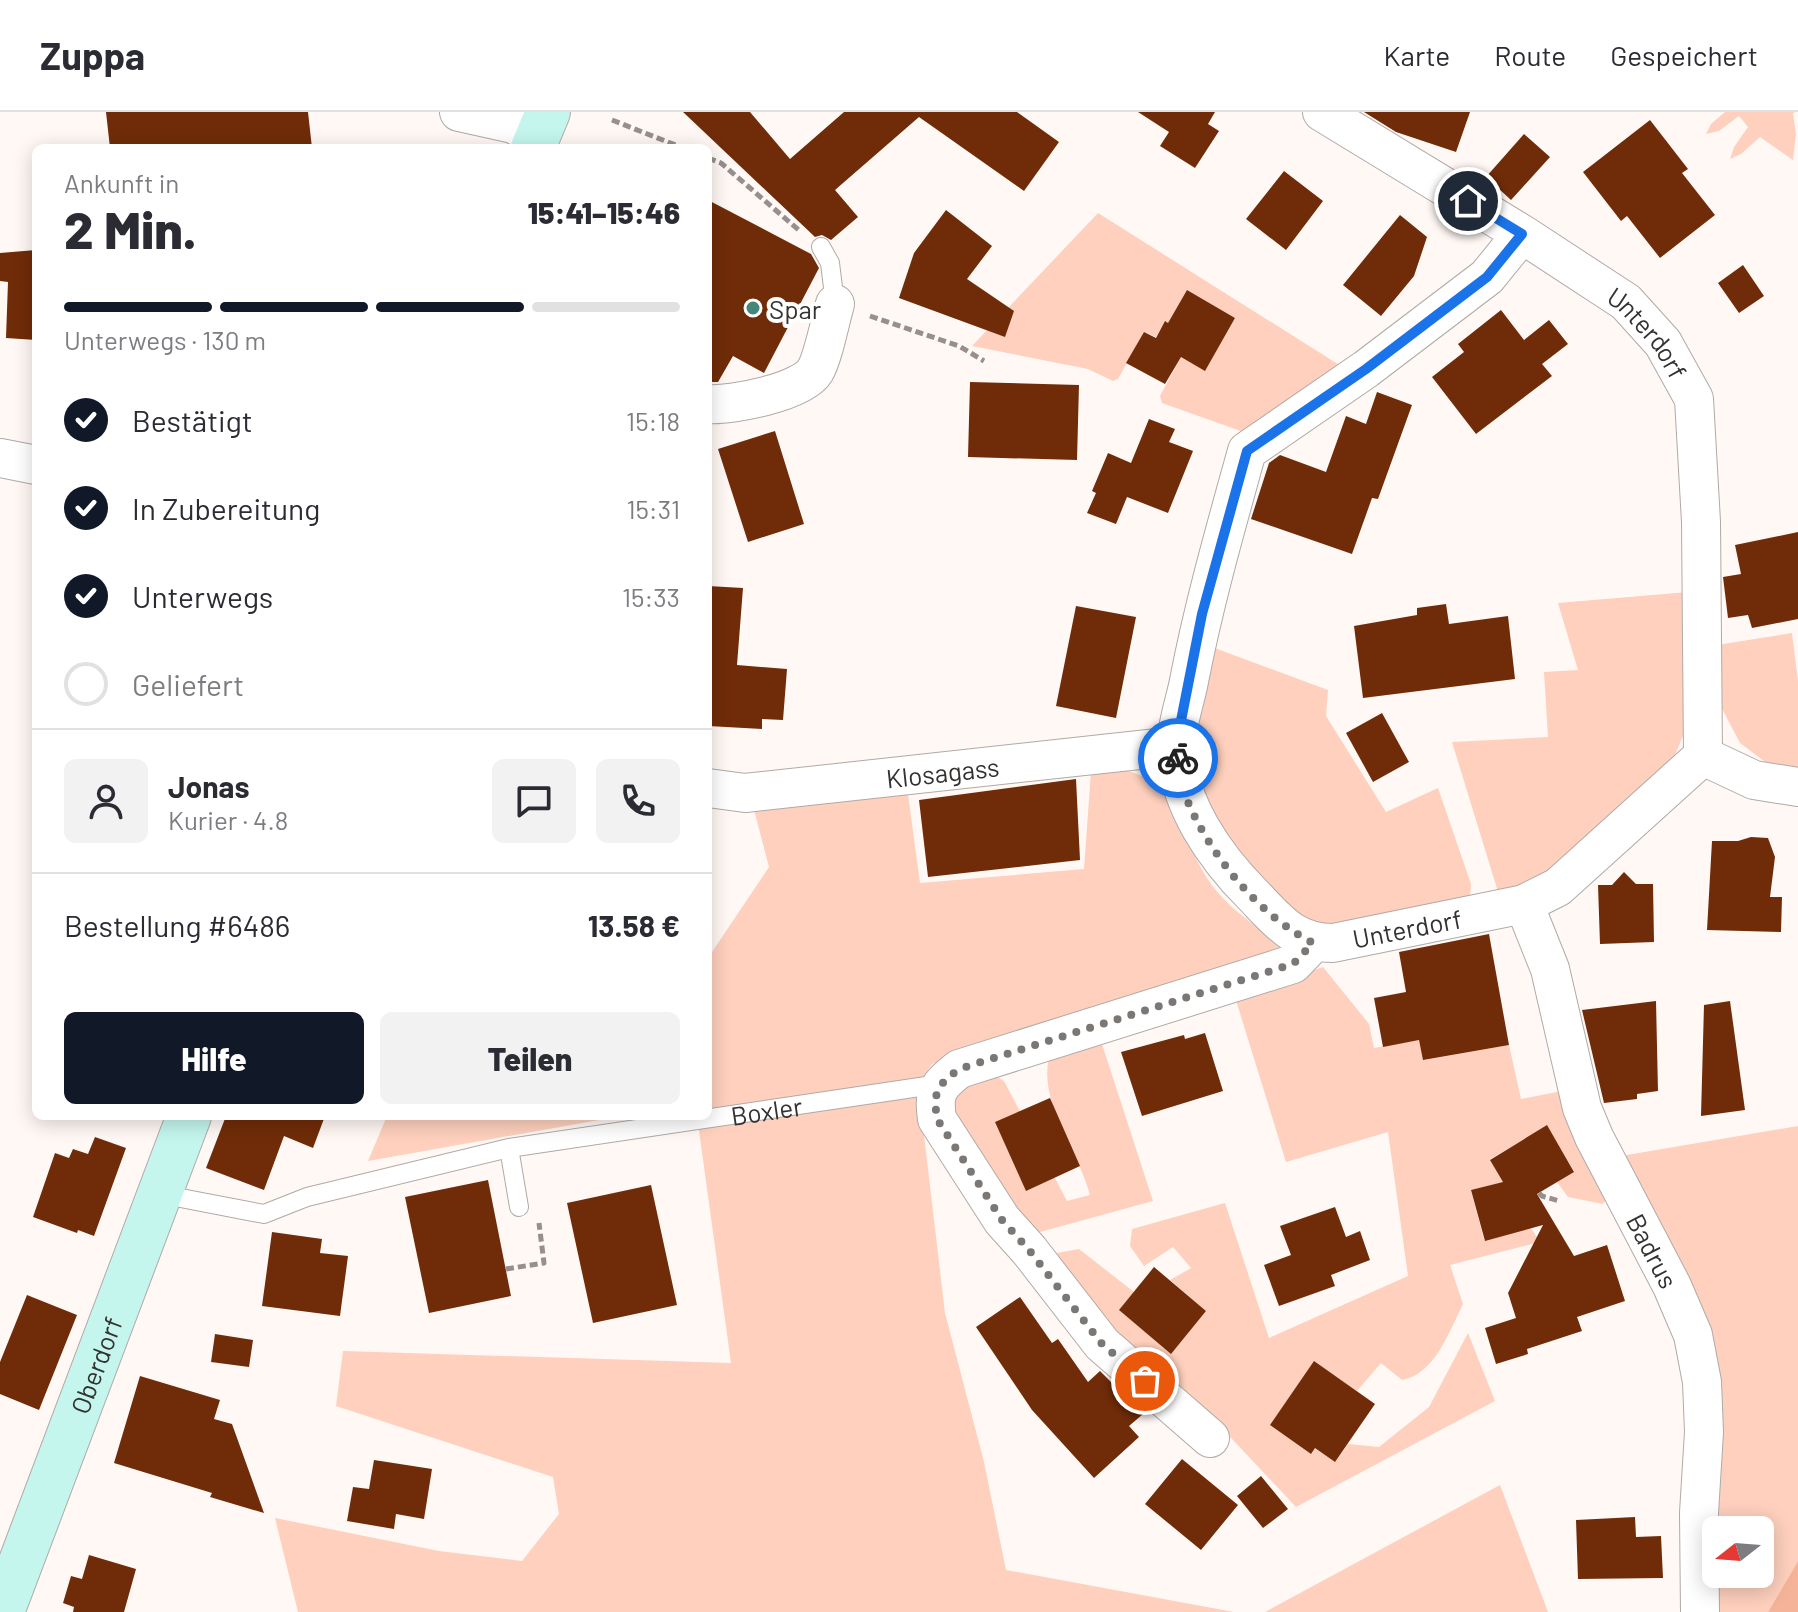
<!DOCTYPE html>
<html lang="de">
<head>
<meta charset="utf-8">
<style>
	body { margin:0; font-family:Barlow,sans-serif; background:#f2f2f3; color:#2b2b33; height:100vh; display:flex; flex-direction:column; font-size:30px; white-space:nowrap }
	* { box-sizing:border-box; margin:0 }
	p { font-size:26px; color:#7c7c81 }
	.icon { flex:none; width:44px; height:44px; fill:none; stroke:currentColor; stroke-width:2; stroke-linecap:round; stroke-linejoin:round }
	.map { position:relative; flex:1; overflow:hidden }
	.side { position:absolute; left:32px; top:32px; width:680px; height:976px; display:flex; flex-direction:column; background:#fff; border-radius:12px; box-shadow:0 4px 20px #0003 }
	.side>* { flex:none }
	.needle { width:52px; rotate:253deg }
	.tools { position:absolute; left:1702px; top:1404px; display:grid; gap:16px }
	.tools a { display:grid; place-items:center; width:72px; height:72px; border-radius:12px; background:#fff; box-shadow:0 4px 20px #0003; font-size:40px }
	.pin { position:absolute; display:grid; place-items:center; width:68px; height:68px; color:#fff; margin:-34px; border:4px solid #fff; border-radius:50%; box-shadow:0 2px 8px #0007 }
	.courier { position:absolute; display:grid; place-items:center; width:80px; height:80px; margin:-40px; border:6px solid #1a73e8; border-radius:50%; background:#fff; color:#222; box-shadow:0 2px 10px #0007 }
	.headline em { font-style:normal; font-weight:800 }
	.headline div { display:flex; flex-direction:column-reverse }
	.headline { display:flex; align-items:center; justify-content:space-between; height:136px; padding:0 32px }
	h1 { font-size:52px; font-weight:800; line-height:60px }
	.bar { display:grid; grid-template-columns:repeat(4,1fr); gap:12px 8px; align-content:center; height:96px; padding:0 32px }
	.bar i { height:10px; border-radius:6px; background:#e1e1e2 }
	.bar .on { background:#111827 }
	.bar p { grid-column:span 4 }
	.line { display:flex; align-items:center; gap:20px; padding:0 32px; border-top:2px solid #e1e1e2 }
	.line div { flex:1 }
	.round { display:grid; place-items:center; flex:none; width:84px; height:84px; border-radius:12px; background:#f2f2f3 }
	ol { padding:0 32px; list-style:none }
	li { display:flex; align-items:center; gap:24px; height:88px }
	li p { margin-inline-start:auto }
	li .icon { padding:8px; border-radius:50%; background:#111827; color:#fff; stroke-width:4 }
	li:last-child { color:#7c7c81 }
	li i { width:44px; height:44px; border:4px solid #e1e1e2; border-radius:50% }
	.button { display:flex; gap:16px; margin-top:auto; padding:16px 32px }
	.button a { flex:1; height:92px; border-radius:12px; background:#111827; color:#fff; font-size:32px; font-weight:800; line-height:92px; text-align:center }
	.button a+a { background:#f2f2f3; color:#2b2b33 }
	header { display:flex; align-items:center; gap:48px; box-sizing:border-box; height:112px; padding:0 40px; background:#fff; border-bottom:2px solid #e1e1e2 }
	header strong { font-size:38px }
	nav { display:flex; gap:44px; margin-inline-start:auto; font-size:28px }
	.map>svg:first-child { display:block }
	.green { fill:#fed0bd; fill-rule:evenodd }
	.forest { fill:#f5b499 }
	.building { fill:#702c08 }
	.lines { fill:none; stroke-linecap:round; stroke-linejoin:round }
	.service-casing { stroke:#b0aaa7; stroke-width:20 }
	.minor-casing { stroke:#b0aaa7; stroke-width:40 }
	.secondary-casing { stroke:#b0aaa7; stroke-width:46 }
	.path { stroke:#95908e; stroke-width:5; stroke-dasharray:8 4; stroke-linecap:butt }
	.service { stroke:#fff; stroke-width:18 }
	.minor { stroke:#fff; stroke-width:38 }
	.secondary { stroke:#c4f6ee; stroke-width:44 }
	.done { stroke:#7b7775; stroke-width:8; stroke-dasharray:0 14.4 }
	.route { stroke:#1a73e8; stroke-width:10 }
	.poi-dot { fill:#448778; stroke:#fff; stroke-width:3 }
	.labels { text-anchor:middle; dominant-baseline:central; stroke-width:8; stroke-linejoin:round; paint-order:stroke }
	.poi-label { font-size:26px; fill:#343230; stroke:#fff; text-anchor:start }
	.street-label { font-size:26px; fill:#343230; stroke:#fff }
</style>
</head>
<body>
<header>
<strong>Zuppa</strong>
<nav><a>Karte</a><a>Route</a><a>Gespeichert</a></nav>
</header>
<div class="map">
<svg width="1798" height="1500" viewBox="0 0 1798 1500">
	<rect width="100%" height="100%" fill="#fff8f5"/>
	<path class="green" d="M1725,0H1796L1793,1L1796,22L1793,48L1760,25L1741,42L1730,47L1734,35L1748,15L1739,4L1719,19L1706,22L1711,12Z
		M1098,101L1344,256L1249,322L1162,291L1160,284L1181,245L1205,258L1235,206L1187,178L1168,211L1165,209L1156,225L1144,220L1118,267L1113,269L1088,257L972,234Z
		M1688,480L1685,619L1670,655L1539,767L1499,783L1452,630L1548,625L1544,560L1578,558L1558,491Z
		M1792,521L1798,569V659L1768,652L1740,631L1718,589L1717,533Z
		M1209,534L1328,578L1326,604L1386,700L1438,676L1471,772L1470,786L1328,816L1292,804L1235,749L1193,664L1195,615Z
		M1091,659H1129L1162,672C1180,706 1195,756 1220,783C1238,803 1261,818 1283,833L1277,848L932,952L918,972L945,1201L984,1350L1006,1458L1234,1500H298L275,1406L439,1439L522,1449L559,1402L553,1365L336,1294L343,1239L731,1251L697,1004H708V846L769,755L752,690L907,675L920,771L1084,757Z
		M1323,855L1369,912L1374,936L1419,928L1424,948L1509,933L1521,987L1567,978L1608,1084L1603,1092L1568,1085L1557,1070L1574,1059L1547,1014L1490,1047L1503,1070L1471,1079L1484,1128L1531,1116L1540,1130L1450,1153L1463,1192C1449,1220 1435,1262 1402,1268L1381,1251L1357,1279L1314,1250L1270,1313L1311,1342L1315,1336L1335,1350L1348,1332L1379,1335L1429,1295L1468,1221L1495,1289L1296,1395L1218,1312L1106,1226L1057,1141L1079,1137L1134,1180L1119,1198L1171,1241L1206,1199L1170,1168L1191,1156L1173,1135L1144,1154L1130,1134L1132,1117L1225,1091L1269,1226L1408,1164L1388,1020L1286,1050L1235,885Z
		M1100,926L1153,1089L1040,1120L1027,1117L953,1007L952,992L956,978L994,963L1004,969L1067,1089L1090,1083C1079,1039 1036,988 1050,943Z
		M387,1004H622L368,1049Z
		M1798,1014V1449L1768,1500H1691L1700,1223L1615,1045ZM1716,1418H1760V1462H1716Z
		M1500,1373L1548,1500H1265Z"/>
	<path class="forest" d="M1798,1449V1500H1768Z"/>
	<path class="building" d="M106,0H308L312,36H110Z
		M683,0H750L790,47L844,0H1017L1059,30L1024,79L919,5L835,78L858,105L831,128L822,123L815,125Z
		M1138,0H1215L1208,12L1219,19L1195,56L1160,34L1169,20Z
		M1364,0H1470L1456,40L1396,20Z
		M1650,8L1688,57L1682,61L1715,103L1660,146L1627,104L1621,109L1583,60Z
		M1524,22L1550,45L1511,88L1486,65Z
		M1284,59L1323,89L1286,138L1246,107Z
		M708,88L811,142L819,156L764,261L733,244L718,270H708Z
		M946,98L992,134L967,167L1014,199L1005,225L899,186L914,141Z
		M1400,103L1427,125L1414,164L1381,204L1343,173Z
		M36,138V228L6,226L8,170L0,169V141Z
		M1743,153L1764,184L1739,201L1718,171Z
		M1187,178L1235,206L1205,259L1181,245L1165,272L1126,251L1144,220L1156,226L1165,209L1168,211Z
		M1501,198L1524,228L1549,208L1568,232L1542,252L1552,264L1476,322L1432,265L1464,240L1458,232Z
		M970,270L1079,273L1077,348L968,345Z
		M1377,280L1412,293L1378,387L1372,386L1352,442L1251,407L1269,351L1280,343L1326,360L1346,304L1366,312Z
		M1149,307L1175,317L1169,330L1193,339L1168,401L1127,385L1116,412L1087,401L1096,381L1092,379L1108,341L1131,351Z
		M775,319L804,412L748,430L718,337Z
		M1798,420V507L1752,516L1748,503L1728,506L1723,465L1741,462L1735,433Z
		M708,474L743,476L737,553L787,557L783,608L762,607V617L708,614Z
		M1446,492L1449,512L1508,504L1515,567L1363,586L1354,514L1417,503V496Z
		M1076,494L1136,505L1116,606L1056,594Z
		M1382,601L1409,650L1373,670L1346,621Z
		M1076,667L1080,748L928,765L919,688Z
		M1751,725L1768,726L1775,745L1770,785H1782L1781,820L1707,818L1712,729H1738Z
		M1624,760L1636,772H1653L1654,830L1600,832L1598,773H1612Z
		M1489,822L1509,933L1423,948L1419,928L1383,935L1374,886L1406,880L1399,840Z
		M1656,889L1658,979L1637,982V987L1604,991L1582,898Z
		M1730,889L1745,998L1701,1004L1704,893Z
		M1205,921L1223,979L1142,1004L1121,940L1184,923L1185,927Z
		M1050,986L1080,1054L1026,1079L995,1010Z
		M226,1004H325L313,1036L284,1024L264,1078L206,1056Z
		M1547,1013L1574,1060L1537,1082L1574,1144L1607,1133L1625,1189L1577,1205L1582,1219L1527,1237L1528,1242L1496,1252L1485,1216L1516,1206L1508,1181L1543,1113L1485,1129L1471,1078L1503,1070L1490,1048Z
		M95,1025L126,1036L94,1124L78,1118L77,1121L33,1105L55,1041L69,1046L73,1037L88,1042Z
		M488,1068L511,1184L429,1201L405,1085Z
		M651,1073L677,1193L593,1211L567,1091Z
		M1335,1095L1346,1125L1360,1119L1370,1148L1331,1163L1335,1174L1279,1194L1264,1153L1291,1143L1280,1114Z
		M272,1120L322,1127L320,1141L348,1144L340,1204L262,1194Z
		M1154,1155L1206,1199L1171,1242L1119,1198Z
		M27,1183L77,1203L39,1298L0,1282V1250Z
		M1020,1185L1052,1231L1058,1227L1088,1270L1100,1259L1143,1302L1129,1314L1139,1325L1094,1366L1032,1298L976,1215Z
		M215,1222L253,1228L249,1255L211,1250Z
		M1314,1249L1375,1292L1335,1350L1315,1336L1311,1342L1270,1313Z
		M140,1264L220,1288L214,1307L232,1312L264,1401L210,1385L212,1381L114,1351Z
		M1182,1347L1238,1393L1201,1438L1145,1392Z
		M374,1348L432,1357L424,1407L396,1402L394,1417L347,1409L353,1375L369,1377Z
		M1261,1364L1288,1397L1263,1416L1237,1384Z
		M1635,1405L1636,1425L1661,1424L1663,1466L1578,1467L1576,1408Z
		M89,1443L136,1457L124,1500H73L74,1495L63,1491L71,1464L82,1467Z"/>
	<g class="lines">
		<g class="service-casing">
			<g id="service">
				<path d="M821,135L830,151L835,192"/>
				<path d="M160,1082L264,1102L307,1085L509,1036"/>
				<path id="s1" d="M519,1095L509,1036L940,972"/>
			</g>
		</g>
		<g class="minor-casing">
			<g id="minor">
				<path d="M459,0L513,12L538,25"/>
				<path id="s2" d="M1322,0L1522,122L1626,190L1663,231L1694,287L1701,410L1703,644L1558,775L1524,792L1333,831C1294,831 1278,809 1253,783C1215,745 1177,691 1176,635C1176,614 1185,590 1189,569C1204,491 1226,415 1247,339L1366,257L1487,165L1522,122"/>
				<path d="M708,292C731,294 802,280 815,259C823,246 830,209 835,192"/>
				<path d="M0,346L36,353"/>
				<path d="M1703,644L1754,668L1798,675"/>
				<path id="s3" d="M708,676L745,681L1176,634"/>
				<path id="s4" d="M1524,792L1550,857L1582,996L1594,1025L1672,1174L1693,1223L1702,1270L1704,1320L1699,1401L1700,1500"/>
				<path d="M1210,1326L1102,1232L1029,1138L1002,1108L937,1007C933,979 938,974 959,957L1293,852L1313,831"/>
			</g>
		</g>
		<g class="secondary-casing">
			<g id="secondary">
				<path d="M533,36L548,0"/>
				<path id="s5" d="M2,1500L189,1004"/>
			</g>
		</g>
		<path class="path" d="M612,8L683,36
			M708,46L721,51L801,120
			M870,204L959,234L984,249
			M1539,1081L1542,1084L1559,1089
			M506,1157L544,1151L539,1111"/>
		<use href="#service" class="service"/>
		<use href="#minor" class="minor"/>
		<use href="#secondary" class="secondary"/>
	</g>
	<g class="lines">
		<path class="done" d="M1145,1269L1102,1232L1029,1138L1002,1108L937,1007C933,979 937,974 959,957L1293,852L1313,831C1258,803 1208,741 1185,683C1180,672 1180,658 1178,646"/>
		<path class="route" d="M1178,646L1176,634L1202,502L1247,339L1366,257L1487,165L1522,122L1468,89"/>
	</g>
	<circle class="poi-dot" cx="753" cy="196" r="8"/>
	<g class="labels">
		<g class="poi-label">
			<text x="769" y="196">Spar</text>
		</g>
		<g class="street-label">
			<text stroke="none"><textPath href="#s2" startOffset="396">Unterdorf</textPath></text>
			<text stroke="none"><textPath href="#s3" startOffset="236">Klosagass</textPath></text>
			<text transform="translate(1407 816) rotate(-11)">Unterdorf</text>
			<text stroke="none"><textPath href="#s1" startOffset="320">Boxler</textPath></text>
			<text stroke="none"><textPath href="#s4" startOffset="372">Badrus</textPath></text>
			<text stroke="none"><textPath href="#s5" startOffset="264">Oberdorf</textPath></text>
		</g>
	</g>
</svg>
<div class="tools">
<a><svg class="needle" viewBox="-14 -14 28 28"><path d="M0-13l5 13h-10z" fill="#e53935"/><path d="M0 13l5-13h-10z" fill="#7c7c81"/></svg></a>
</div>
<div class="pin" style="left:1145px;top:1269px;background:#ea580c"><svg class="icon" aria-label="bag" viewBox="0 0 24 24"><path d="M5 8h14l-1 12H6zM9 8a3 3 0 0 1 6 0"/></svg></div>
<div class="pin" style="left:1468px;top:89px;background:#1f2937"><svg class="icon" aria-label="home" viewBox="0 0 24 24"><path d="M3 11l9-7 9 7M6 9v11h12V9"/></svg></div>
<div class="courier" style="left:1178px;top:646px"><svg class="icon" aria-label="bike" viewBox="0 0 24 24"><circle cx="6" cy="16" r="4"/><circle cx="18" cy="16" r="4"/><path d="M6 16l4-8h5l3 8M10 8l3 8H6M13 5h3"/></svg></div>
<section class="side">
<div class="headline"><div><h1>2 Min.</h1><p>Ankunft in</p></div><em>15:41–15:46</em></div>
<div class="bar"><i class="on"></i><i class="on"></i><i class="on"></i><i></i><p>Unterwegs · 130 m</p></div>
<ol>
<li><svg class="icon" aria-label="check" viewBox="0 0 24 24"><path d="M5 12l5 5 9-10"/></svg>Bestätigt<p>15:18</p></li>
<li><svg class="icon" aria-label="check" viewBox="0 0 24 24"><path d="M5 12l5 5 9-10"/></svg>In Zubereitung<p>15:31</p></li>
<li><svg class="icon" aria-label="check" viewBox="0 0 24 24"><path d="M5 12l5 5 9-10"/></svg>Unterwegs<p>15:33</p></li>
<li><i></i>Geliefert</li>
</ol>
<div class="line" style="height:144px"><a class="round"><svg class="icon" aria-label="person" viewBox="0 0 24 24"><circle cx="12" cy="8" r="4"/><path d="M4 21q1-7 8-7t8 7"/></svg></a><div><b>Jonas</b><p>Kurier · 4.8</p></div><a class="round"><svg class="icon" aria-label="chat" viewBox="0 0 24 24"><path d="M4 5h16v11H9l-5 4z"/></svg></a><a class="round"><svg class="icon" aria-label="phone" viewBox="0 0 24 24"><path d="M5 4h4l2 5-3 2q2 4 5 5l2-3 5 2v4C11 20 4 13 5 4z"/></svg></a></div>
<div class="line" style="height:104px"><div>Bestellung #6486</div><b>13.58 €</b></div>
<div class="button"><a>Hilfe</a><a>Teilen</a></div>
</section>
</div>
</body>
</html>
